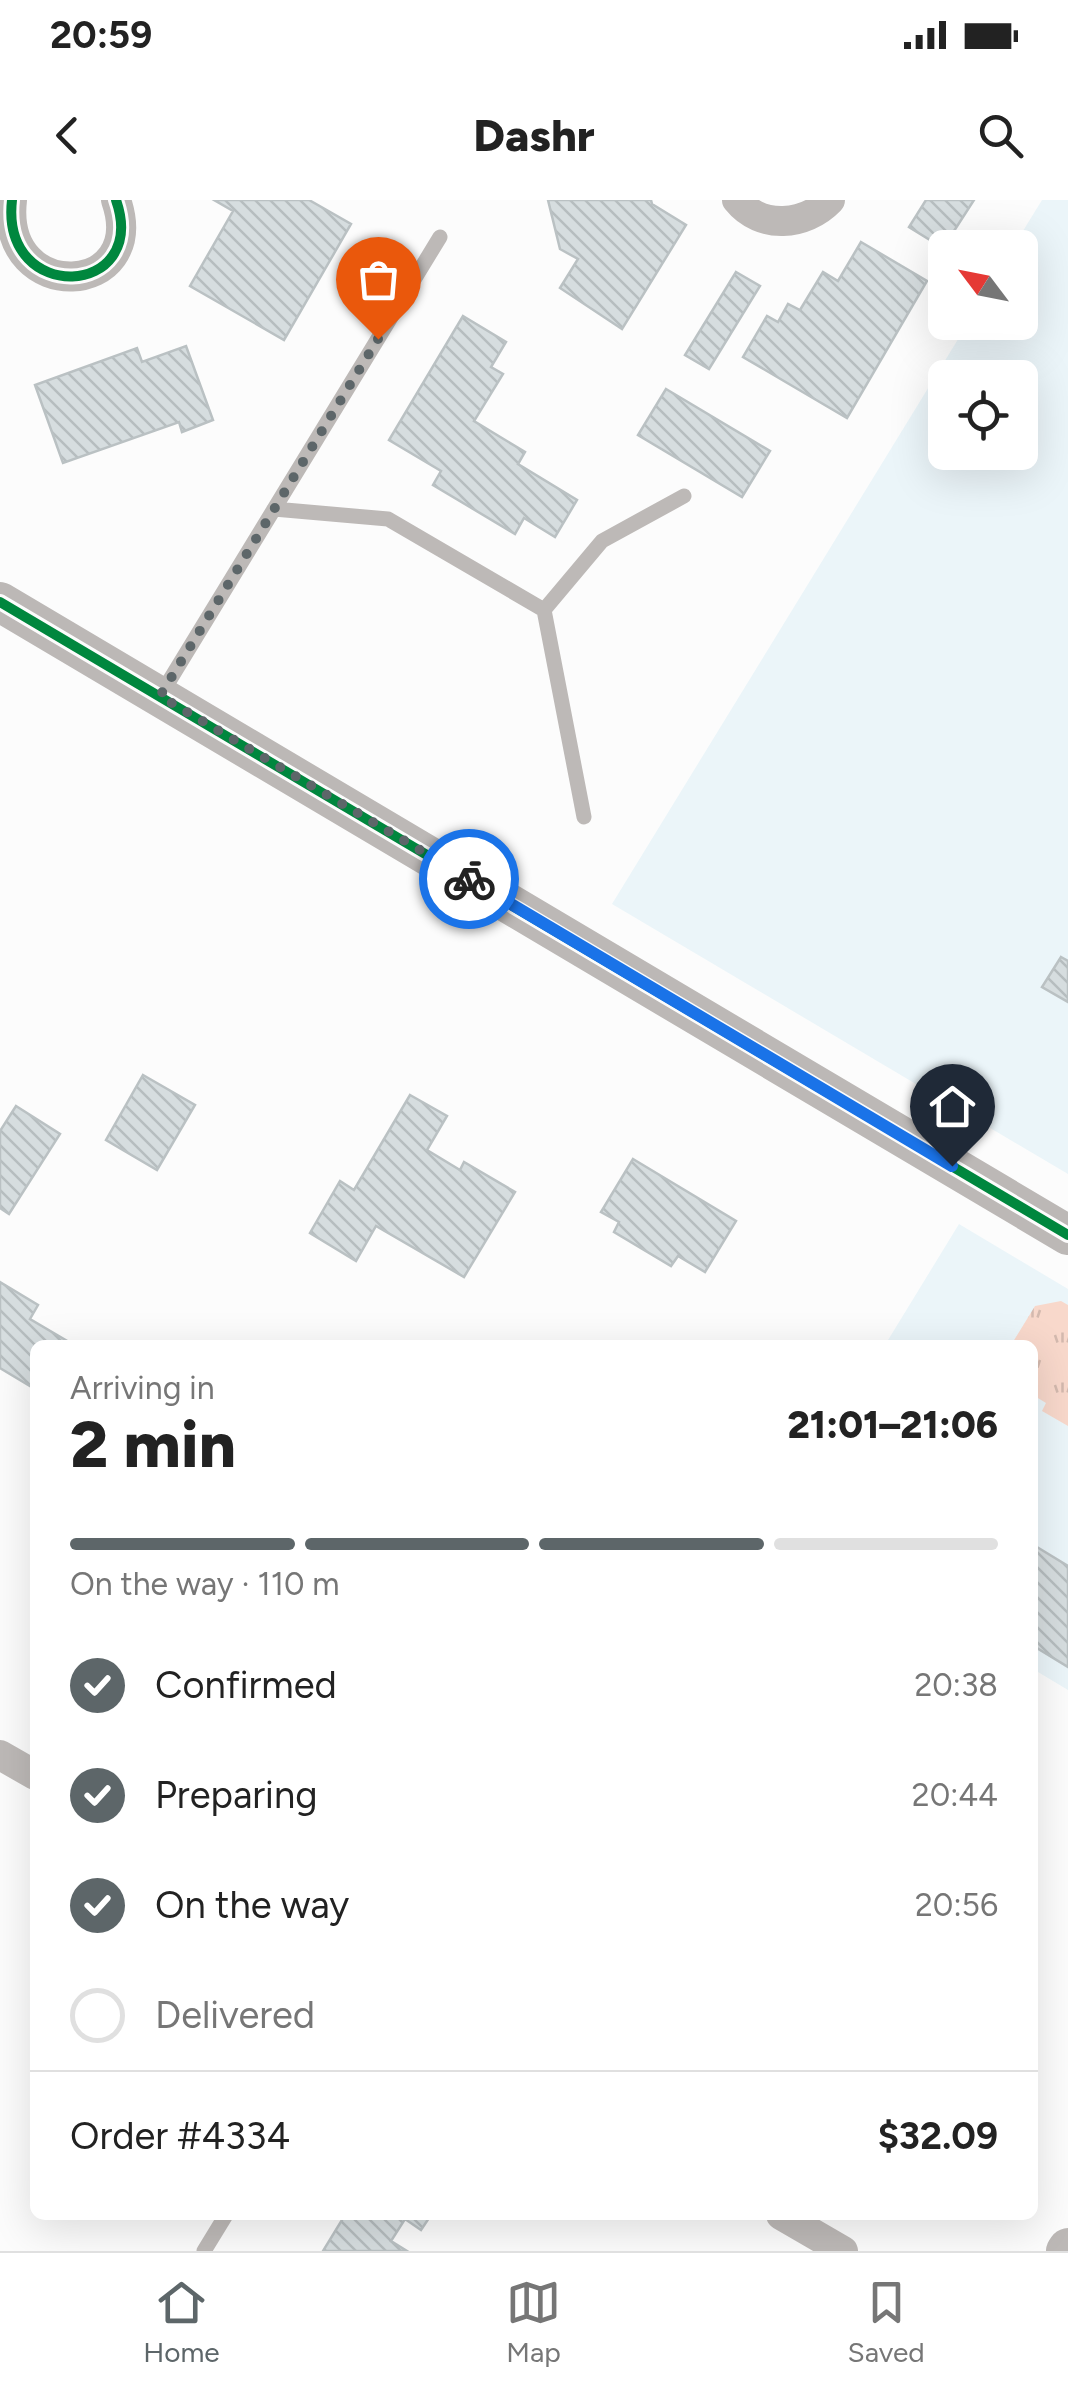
<!DOCTYPE html>
<html lang="en">
<head>
<meta charset="utf-8">
<style>
	body { margin:0; font-family:Figtree,sans-serif; background:#f6f6f6; color:#222; height:100vh; display:flex; flex-direction:column; font-size:38px; white-space:nowrap }
	* { box-sizing:border-box; margin:0 }
	p { font-size:32px; color:#767676 }
	.icon { flex:none; width:55px; height:55px; fill:none; stroke:currentColor; stroke-width:2; stroke-linecap:round; stroke-linejoin:round }
	.map { position:relative; flex:1; overflow:hidden }
	.drawer { position:absolute; left:30px; top:1140px; width:1008px; height:880px; display:flex; flex-direction:column; background:#fff; border-radius:15px; box-shadow:0 10px 40px #0002 }
	.drawer>* { flex:none }
	.needle { width:65px; rotate:302deg }
	.controls { position:absolute; left:928px; top:30px; display:grid; gap:20px }
	.controls a { display:grid; place-items:center; width:110px; height:110px; border-radius:15px; background:#fff; box-shadow:0 10px 40px #0002; font-size:50px }
	.pin { position:absolute; display:grid; place-items:center; width:85px; height:85px; color:#fff; margin:-102px -42px; border-radius:50% 50% 50% 0; rotate:-45deg; box-shadow:0 0 10px #0007 }
	.pin .icon { rotate:45deg }
	.courier { position:absolute; display:grid; place-items:center; width:100px; height:100px; margin:-50px; border:8px solid #1a73e8; border-radius:50%; background:#fff; color:#222; box-shadow:0 2px 12px #0007 }
	.head em { font-style:normal; font-weight:800 }
	.head div { display:flex; flex-direction:column-reverse }
	.head { display:flex; align-items:center; justify-content:space-between; height:170px; padding:0 40px }
	h1 { font-size:65px; font-weight:800; line-height:75px }
	.bar { display:grid; grid-template-columns:repeat(4,1fr); gap:15px 10px; align-content:center; height:120px; padding:0 40px }
	.bar i { height:12px; border-radius:8px; background:#e0e0e0 }
	.bar .on { background:#5d6669 }
	.bar p { grid-column:span 4 }
	.line { display:flex; align-items:center; gap:25px; padding:0 40px; border-top:2px solid #e0e0e0 }
	.line div { flex:1 }
	ol { padding:0 40px; list-style:none }
	li { display:flex; align-items:center; gap:30px; height:110px }
	li p { margin-inline-start:auto }
	li .icon { padding:10px; border-radius:50%; background:#5d6669; color:#fff; stroke-width:4 }
	li:last-child { color:#767676 }
	li i { width:55px; height:55px; border:5px solid #e0e0e0; border-radius:50% }
	.status { display:flex; justify-content:space-between; align-items:center; height:70px; padding:0 50px; background:#fff; direction:ltr }
	.status svg { height:28px; fill:currentColor }
	header { display:flex; justify-content:space-between; align-items:center; height:130px; padding:0 40px; background:#fff; font-size:45px; font-weight:800 }
	.menu { display:flex; justify-content:space-around; align-items:center; height:140px; border-top:2px solid #e0e0e0; background:#fff; font-size:28px; color:#767676 }
	.menu a { display:grid; justify-items:center; gap:5px }
	.menu .on { color:#5d6669 }
	.map>svg:first-child { display:block }
	.built { fill:#ebf5f9; fill-rule:evenodd }
	.grass { fill:url(#grass-tufts) }
	.building { fill:url(#building-back-hatch); stroke:#bac1c3; stroke-width:2.5 }
	.lines { fill:none; stroke-linecap:round; stroke-linejoin:round }
	.lane { stroke:#bdb9b7; stroke-width:15 }
	.street { stroke:#bdb9b7; stroke-width:30 }
	.secondary { stroke:#bcb8b6; stroke-width:40 }
	.cycleway-casing { stroke:#fcfcfc; stroke-width:16 }
	.cycleway { stroke:#00873e; stroke-width:10 }
	.done { stroke:#5d6669; stroke-width:10; stroke-dasharray:0 18 }
	.route { stroke:#1a73e8; stroke-width:12 }
</style>
</head>
<body>
<div class="status"><b>20:59</b><svg viewBox="0 0 49 12"><path d="M0 12V9h3v3zM5 12V6h3v6zM10 12V3h3v9zM15 12V0h3v12zM26 1h20v11H26zM47 4h2v5h-2z"/></svg></div>
<header><svg class="icon" aria-label="back" viewBox="0 0 24 24"><path d="M15 5l-7 7 7 7"/></svg>Dashr<svg class="icon" aria-label="search" viewBox="0 0 24 24"><circle cx="10" cy="10" r="6"/><path d="M15 15l6 6"/></svg></header>
<div class="map">
<svg width="1068" height="2051" viewBox="0 0 1068 2051">
	<defs>
		<pattern id="grass-tufts" width="24" height="20" patternUnits="userSpaceOnUse" patternTransform="scale(2.5)"><rect width="24" height="20" fill="#f8d8cb"/><path d="M3 7l-1-3M5 7V3M7 7l1-3M15 17l-1-3M17 17v-4M19 17l1-3" fill="none" stroke="#d3b9ae"/></pattern>
		<pattern id="building-back-hatch" width="6" height="6" patternUnits="userSpaceOnUse" patternTransform="scale(2.5)"><rect width="6" height="6" fill="#d6dddf"/><path d="M-1 5l2 2M0 0l6 6M5-1l2 2" fill="none" stroke="#b6bdbf"/></pattern>
	</defs>
	<rect width="100%" height="100%" fill="#fcfcfc"/>
	<path class="built" d="M1042,0H1068V974L612,704L968,123L1020,122V48L1013,47ZM945,178H1020V252H945Z
		M959,1024L1068,1089V1490L1033,1469L1032,1145H885Z"/>
	<path class="grass" d="M1061,1101L1068,1105V1226L1042,1211L1046,1203L1033,1195L1032,1145H1011L1035,1106Z"/>
	<path class="building" d="M214,0H309L351,24L284,140L190,86L233,11Z
		M548,0H651L652,4L686,25L622,129L560,88L578,59L560,49Z
		M926,0H974L943,48L909,27Z
		M861,42L927,81L847,218L743,157L767,116L778,122L788,104L800,110L823,72L838,81Z
		M736,72L760,86L709,169L685,155Z
		M463,116L506,142L491,167L503,174L474,221L525,252L518,264L577,300L555,337L524,318L515,334L433,285L441,271L389,240Z
		M186,146L213,220L182,232L179,222L63,263L35,185L137,148L142,162Z
		M666,189L770,251L742,297L638,235Z
		M1061,757L1068,761V802L1042,787Z
		M143,875L195,905L157,970L106,940Z
		M410,895L447,916L427,950L460,970L464,962L515,992L464,1077L376,1026L356,1061L310,1033L340,981L354,990Z
		M16,906L60,934L9,1014L0,1008V931Z
		M633,959L736,1021L705,1072L678,1056L671,1066L614,1032L619,1022L601,1012Z
		M0,1082L38,1105L30,1119L74,1145H35V1189L0,1168Z
		M1032,1344L1068,1366V1467L1032,1445Z
		M345,2015H431L421,2030L405,2019L391,2041L407,2051H323Z"/>
	<g class="lines">
		<path class="lane" d="M274,309L388,319L544,410L584,617
			M544,410L602,341L684,296
			M160,496L440,37
			M204,2051L226,2015"/>
		<path class="street" d="M12,0C0,106 150,98 116,0
			M737,0C761,30 805,26 830,0
			M0,1555L35,1575
			M781,2015L843,2051"/>
		<path class="secondary" d="M0,402L1068,1035
			M1066,2051L1068,2048"/>
		<g class="cycleway-casing">
			<path id="cycleway" d="M12,0C0,106 150,98 116,0
				M0,402L1068,1035"/>
		</g>
		<use href="#cycleway" class="cycleway"/>
	</g>
	<g class="lines">
		<path class="done" d="M378,139L160,496L469,679"/>
		<path class="route" d="M469,679L952,966"/>
	</g>
</svg>
<div class="controls">
<a><svg class="needle" viewBox="-14 -14 28 28"><path d="M0-13l5 13h-10z" fill="#e53935"/><path d="M0 13l5-13h-10z" fill="#767676"/></svg></a>
<a><svg class="icon" aria-label="locate" viewBox="0 0 24 24"><circle cx="12" cy="12" r="6"/><path d="M12 2v4M12 18v4M2 12h4M18 12h4"/></svg></a>
</div>
<div class="pin" style="left:378px;top:139px;background:#ea580c"><svg class="icon" aria-label="bag" viewBox="0 0 24 24"><path d="M5 8h14l-1 12H6zM9 8a3 3 0 0 1 6 0"/></svg></div>
<div class="pin" style="left:952px;top:966px;background:#1f2937"><svg class="icon" aria-label="home" viewBox="0 0 24 24"><path d="M3 11l9-7 9 7M6 9v11h12V9"/></svg></div>
<div class="courier" style="left:469px;top:679px"><svg class="icon" aria-label="bike" viewBox="0 0 24 24"><circle cx="6" cy="16" r="4"/><circle cx="18" cy="16" r="4"/><path d="M6 16l4-8h5l3 8M10 8l3 8H6M13 5h3"/></svg></div>
<section class="drawer">
<div class="head"><div><h1>2 min</h1><p>Arriving in</p></div><em>21:01–21:06</em></div>
<div class="bar"><i class="on"></i><i class="on"></i><i class="on"></i><i></i><p>On the way · 110 m</p></div>
<ol>
<li><svg class="icon" aria-label="check" viewBox="0 0 24 24"><path d="M5 12l5 5 9-10"/></svg>Confirmed<p>20:38</p></li>
<li><svg class="icon" aria-label="check" viewBox="0 0 24 24"><path d="M5 12l5 5 9-10"/></svg>Preparing<p>20:44</p></li>
<li><svg class="icon" aria-label="check" viewBox="0 0 24 24"><path d="M5 12l5 5 9-10"/></svg>On the way<p>20:56</p></li>
<li><i></i>Delivered</li>
</ol>
<div class="line" style="height:130px"><div>Order #4334</div><b>$32.09</b></div>
</section>
</div>
<nav class="menu">
<a class="on"><svg class="icon" aria-label="home" viewBox="0 0 24 24"><path d="M3 11l9-7 9 7M6 9v11h12V9"/></svg>Home</a>
<a><svg class="icon" aria-label="map" viewBox="0 0 24 24"><path d="M3 6l6-2 6 2 6-2v14l-6 2-6-2-6 2zM9 4v14M15 6v14"/></svg>Map</a>
<a><svg class="icon" aria-label="saved" viewBox="0 0 24 24"><path d="M7 4h10v16l-5-4-5 4z"/></svg>Saved</a>
</nav>
</body>
</html>
